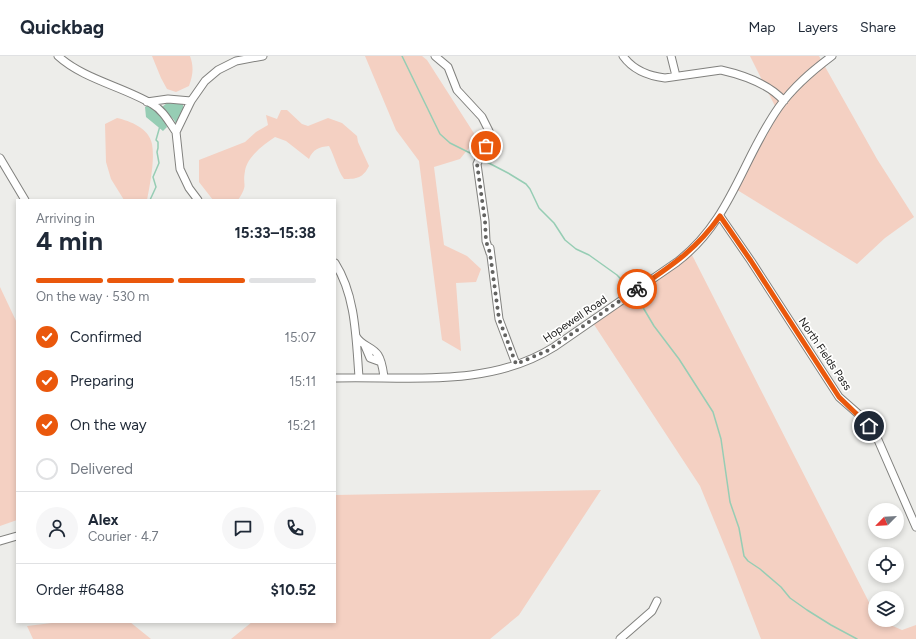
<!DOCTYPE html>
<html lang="en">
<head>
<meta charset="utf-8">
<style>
	body { margin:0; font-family:Figtree,sans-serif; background:#f6f6f7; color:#1f2937; height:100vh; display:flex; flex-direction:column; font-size:15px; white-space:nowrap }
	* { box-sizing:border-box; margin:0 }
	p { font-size:13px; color:#747a83 }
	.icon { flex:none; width:22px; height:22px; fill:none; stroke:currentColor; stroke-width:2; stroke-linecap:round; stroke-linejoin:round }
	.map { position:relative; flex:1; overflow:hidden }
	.side { position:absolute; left:16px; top:143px; width:320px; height:424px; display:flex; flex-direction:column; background:#fff; border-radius:0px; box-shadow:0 2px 6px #0003 }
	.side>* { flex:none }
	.needle { width:26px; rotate:246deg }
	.controls { position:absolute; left:868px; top:447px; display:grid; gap:8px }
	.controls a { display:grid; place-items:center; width:36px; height:36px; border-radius:50%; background:#fff; box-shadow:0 2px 6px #0003; font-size:20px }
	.pin { position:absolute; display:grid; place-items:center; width:34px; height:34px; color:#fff; margin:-17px; border:2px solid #fff; border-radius:50%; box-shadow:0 1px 4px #0007 }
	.courier { position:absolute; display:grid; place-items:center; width:40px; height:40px; margin:-20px; border:3px solid #ea580c; border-radius:50%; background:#fff; color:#222; box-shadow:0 1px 5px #0007 }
	.headline em { font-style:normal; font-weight:700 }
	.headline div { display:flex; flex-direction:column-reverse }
	.headline { display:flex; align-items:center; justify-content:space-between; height:68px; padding:0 20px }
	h1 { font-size:26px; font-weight:700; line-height:30px }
	.bar { display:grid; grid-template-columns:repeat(4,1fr); gap:6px 4px; align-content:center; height:48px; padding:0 20px }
	.bar i { height:5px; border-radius:3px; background:#e0e1e3 }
	.bar .selected { background:#ea580c }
	.bar p { grid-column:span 4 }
	.line { display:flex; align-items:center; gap:10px; padding:0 20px; border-top:1px solid #e0e1e3 }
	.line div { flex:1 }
	.round { display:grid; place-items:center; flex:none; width:42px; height:42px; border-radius:21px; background:#f6f6f7 }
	ol { padding:0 20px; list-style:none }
	li { display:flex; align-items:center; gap:12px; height:44px }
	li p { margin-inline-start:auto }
	li .icon { padding:4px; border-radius:50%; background:#ea580c; color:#fff; stroke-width:4 }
	li:last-child { color:#747a83 }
	li i { width:22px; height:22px; border:2px solid #e0e1e3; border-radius:50% }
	header { display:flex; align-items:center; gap:24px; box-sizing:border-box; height:56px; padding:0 20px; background:#fff; border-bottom:1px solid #e0e1e3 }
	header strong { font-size:19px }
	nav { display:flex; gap:22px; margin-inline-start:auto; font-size:14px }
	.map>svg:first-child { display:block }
	.green { fill:#f4d0c2 }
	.water { fill:#96cdb4 }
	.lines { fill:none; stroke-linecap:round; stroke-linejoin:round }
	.stream { stroke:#96cdb4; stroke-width:1.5 }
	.minor-casing { stroke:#81817e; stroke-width:9 }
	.minor { stroke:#fff; stroke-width:7 }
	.done { stroke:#636361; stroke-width:4; stroke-dasharray:0 7.2 }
	.route { stroke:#ea580c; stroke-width:5 }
	.labels { text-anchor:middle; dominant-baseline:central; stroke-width:3.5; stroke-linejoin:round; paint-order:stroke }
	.street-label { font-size:11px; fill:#181817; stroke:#fffffe }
</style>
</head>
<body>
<header>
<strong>Quickbag</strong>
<nav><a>Map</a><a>Layers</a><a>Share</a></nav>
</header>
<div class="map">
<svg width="916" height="583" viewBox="0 0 916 583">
	<rect width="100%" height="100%" fill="#ededea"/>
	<path class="green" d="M152,0H190C194,11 193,19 189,30L176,36L167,33L161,22Z
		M365,0H422L427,4L477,82L460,103L434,111L444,189L467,200L481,213L476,226L456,227L461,295L442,284L419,105L396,74Z
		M750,0H819L877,103L914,161L885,182L857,208L734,132L779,58Z
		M281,54H287L302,68L308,70L328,62L342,67L357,80L358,86L369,110C363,122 357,123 344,123C337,113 335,101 329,90C319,91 313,93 309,103L286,85L275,81C264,88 247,101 245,115C242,131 249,127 238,144H213L199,126V104L245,86L256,76L268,69L266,59L277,63Z
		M117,62C130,65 149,72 152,88C155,104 150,128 147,144H124L111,123L106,106L105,68Z
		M691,197L875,558V564H879L902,574L916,569V583H761L732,508L700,430L593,267Z
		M0,231L17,267V464L0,470Z
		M601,434L519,559L490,583H231L252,566H335V439Z
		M60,566H130L151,583H33L27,570Z"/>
	<path class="water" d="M167,47L183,48V56L177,69L174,64L162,51Z
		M149,49C157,55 163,62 167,71L163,75L146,61L145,51Z"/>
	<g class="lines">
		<path class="stream" d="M402,0L440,78L450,87L478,101
			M481,103L508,117L526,128L530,133L539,152L554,167L565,184L576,193L589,199L617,219L632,235
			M150,144L156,131L153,121L159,107L157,96L158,92V86L156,84L160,70
			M635,238L654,270L679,303L713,356L721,383L730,446L739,472L744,500L748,505L760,513L781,531L790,542L807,554L831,569L857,583"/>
		<g class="minor-casing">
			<path id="minor" d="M58,0C83,23 124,31 152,48C163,54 169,66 176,76
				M435,0L448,11L457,34L482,61L489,75V82L477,108L485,165L486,185L490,197
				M623,0C633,14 648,20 665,22L721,14C743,19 769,28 784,45
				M671,0L676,20
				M147,46L168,43L191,45
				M0,102L25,144
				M198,144L189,132L180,113L176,76L191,45L205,25L218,14L236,5L263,0
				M720,160L751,205L839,341L864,363L875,377L916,471
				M490,192L499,263L516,308
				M335,207C356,240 356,283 359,321
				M356,280C361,290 372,290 378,299C382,305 383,314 384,321
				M365,290L370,302L381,306
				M335,322C409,320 489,332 554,291L677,206C731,165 742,103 779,51C794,30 812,15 832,0
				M0,485L17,480
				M620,583L652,555L657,545"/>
		</g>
		<use href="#minor" class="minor"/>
	</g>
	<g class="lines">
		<path class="done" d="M486,90L477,108L485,165L486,185L490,197L499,263L516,308L547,295L637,233"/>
		<path class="route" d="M637,233C671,210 696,194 720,160L751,205L839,341L869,370"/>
	</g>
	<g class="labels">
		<g class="street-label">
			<text transform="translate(575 263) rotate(-34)">Hopewell Road</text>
			<text transform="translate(825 298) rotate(56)">North Fields Pass</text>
		</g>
	</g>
</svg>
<div class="controls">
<a><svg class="needle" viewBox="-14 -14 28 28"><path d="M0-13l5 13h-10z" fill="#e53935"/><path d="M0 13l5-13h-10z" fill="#747a83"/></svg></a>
<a><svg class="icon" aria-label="locate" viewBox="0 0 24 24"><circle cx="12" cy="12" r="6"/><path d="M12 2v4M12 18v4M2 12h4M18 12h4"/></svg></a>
<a><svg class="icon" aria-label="layers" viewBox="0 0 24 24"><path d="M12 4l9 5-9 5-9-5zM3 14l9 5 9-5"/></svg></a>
</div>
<div class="pin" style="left:486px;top:90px;background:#ea580c"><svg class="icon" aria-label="bag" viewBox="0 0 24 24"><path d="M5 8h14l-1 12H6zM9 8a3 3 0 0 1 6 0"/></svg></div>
<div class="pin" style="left:869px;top:370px;background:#1f2937"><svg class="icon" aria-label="home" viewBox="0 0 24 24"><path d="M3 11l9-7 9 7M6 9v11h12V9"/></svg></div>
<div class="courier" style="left:637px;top:233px"><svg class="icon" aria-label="bike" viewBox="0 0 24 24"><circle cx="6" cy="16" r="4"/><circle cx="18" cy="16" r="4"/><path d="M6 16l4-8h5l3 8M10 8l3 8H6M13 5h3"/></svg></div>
<section class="side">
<div class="headline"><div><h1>4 min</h1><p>Arriving in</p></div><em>15:33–15:38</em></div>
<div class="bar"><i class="selected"></i><i class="selected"></i><i class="selected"></i><i></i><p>On the way · 530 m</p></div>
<ol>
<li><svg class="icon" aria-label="check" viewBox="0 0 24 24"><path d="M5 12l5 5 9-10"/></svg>Confirmed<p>15:07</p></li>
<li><svg class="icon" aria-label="check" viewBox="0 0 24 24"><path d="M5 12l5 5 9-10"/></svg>Preparing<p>15:11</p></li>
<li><svg class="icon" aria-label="check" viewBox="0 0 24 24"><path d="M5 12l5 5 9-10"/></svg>On the way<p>15:21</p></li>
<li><i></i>Delivered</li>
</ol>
<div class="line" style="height:72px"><a class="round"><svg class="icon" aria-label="person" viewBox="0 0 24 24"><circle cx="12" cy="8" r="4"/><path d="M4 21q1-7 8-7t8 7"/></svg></a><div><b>Alex</b><p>Courier · 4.7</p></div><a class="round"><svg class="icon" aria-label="chat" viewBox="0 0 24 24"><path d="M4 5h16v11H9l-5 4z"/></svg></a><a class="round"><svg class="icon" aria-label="phone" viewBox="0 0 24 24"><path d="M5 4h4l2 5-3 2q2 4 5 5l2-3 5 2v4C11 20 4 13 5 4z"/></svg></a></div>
<div class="line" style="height:52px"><div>Order #6488</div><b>$10.52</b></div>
</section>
</div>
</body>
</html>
